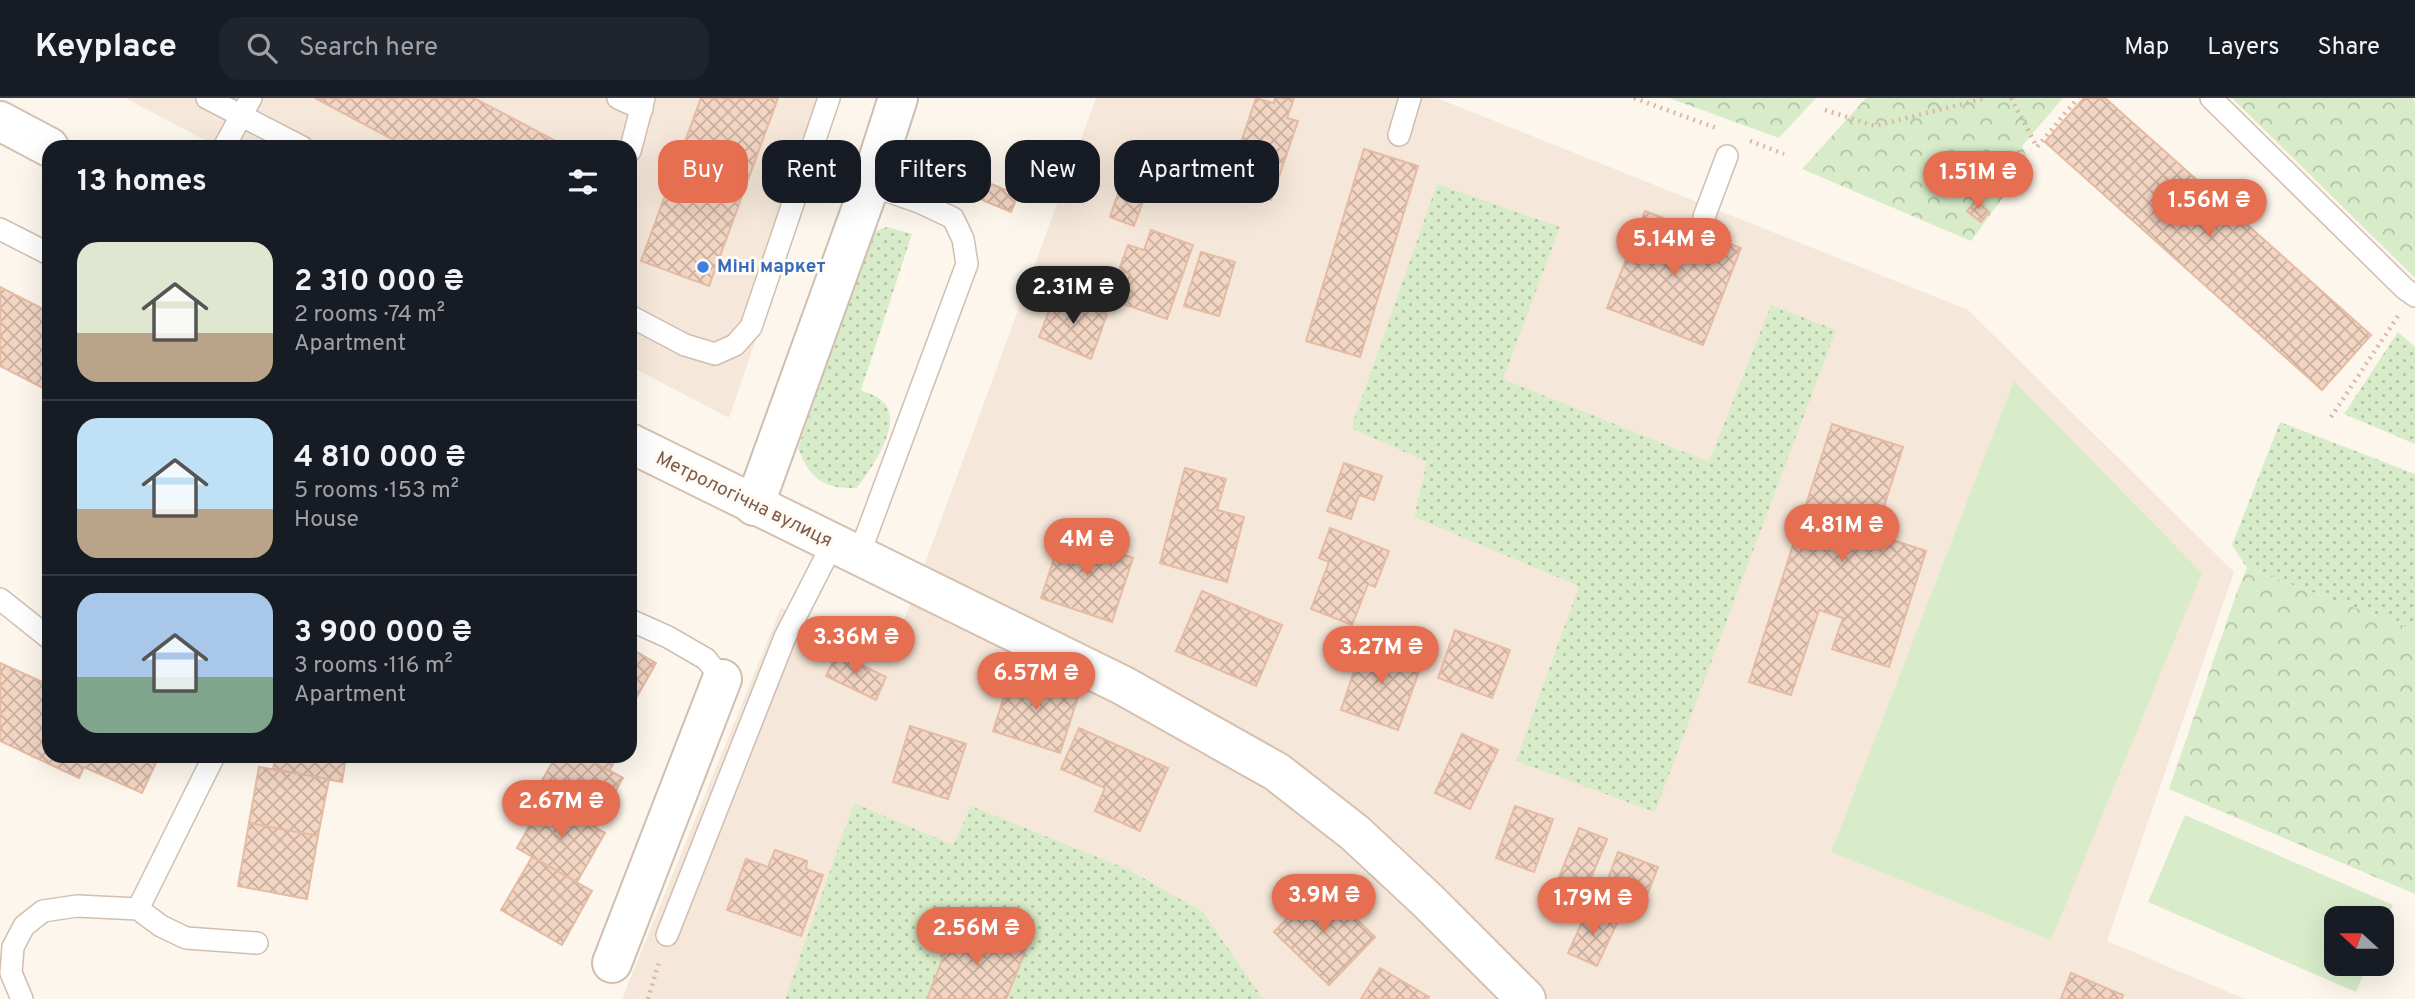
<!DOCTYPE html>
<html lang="en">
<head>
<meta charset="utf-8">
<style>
	:root { --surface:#171b24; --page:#20242c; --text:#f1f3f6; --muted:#9ea1a6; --line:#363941; --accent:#e76f51 }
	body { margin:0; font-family:Overpass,sans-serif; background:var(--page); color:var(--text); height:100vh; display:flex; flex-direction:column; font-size:26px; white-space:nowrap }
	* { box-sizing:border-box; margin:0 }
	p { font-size:23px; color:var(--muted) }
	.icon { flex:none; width:38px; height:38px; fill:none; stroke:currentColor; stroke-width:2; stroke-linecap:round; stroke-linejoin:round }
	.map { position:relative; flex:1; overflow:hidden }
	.side { position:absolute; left:42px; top:42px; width:595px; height:623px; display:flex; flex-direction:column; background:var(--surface); border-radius:21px; box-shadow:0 7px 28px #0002 }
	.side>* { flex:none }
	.hud { position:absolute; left:658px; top:42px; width:665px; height:63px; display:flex; gap:14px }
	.needle { width:46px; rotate:291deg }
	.buttons { position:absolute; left:2324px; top:808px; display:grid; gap:14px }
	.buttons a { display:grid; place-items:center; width:70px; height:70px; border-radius:14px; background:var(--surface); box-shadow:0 7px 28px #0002; font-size:35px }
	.price { position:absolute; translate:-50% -60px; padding:0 16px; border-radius:24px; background:var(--accent); color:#fff; font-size:23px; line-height:46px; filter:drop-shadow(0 2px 4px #0008) }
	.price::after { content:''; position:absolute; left:50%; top:42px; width:21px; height:16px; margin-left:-10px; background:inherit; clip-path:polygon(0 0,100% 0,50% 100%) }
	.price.selected { background:#222; color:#fff }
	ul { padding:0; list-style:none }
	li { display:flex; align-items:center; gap:21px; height:175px; padding:0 35px }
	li+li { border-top:2px solid var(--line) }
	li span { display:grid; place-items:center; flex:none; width:196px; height:140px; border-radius:21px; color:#555 }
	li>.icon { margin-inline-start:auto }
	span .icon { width:84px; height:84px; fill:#fffc; stroke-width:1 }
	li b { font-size:30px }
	h2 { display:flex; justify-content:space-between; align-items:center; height:84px; padding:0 35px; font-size:30px }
	.tag { padding:0 24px; border-radius:21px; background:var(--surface); box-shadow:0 7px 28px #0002; font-size:24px; line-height:63px }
	.tag.selected { background:var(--accent); color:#fff }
	header { display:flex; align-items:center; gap:42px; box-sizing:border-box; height:98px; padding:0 35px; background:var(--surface); border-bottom:2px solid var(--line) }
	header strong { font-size:33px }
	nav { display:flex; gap:38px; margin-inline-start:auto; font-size:24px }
	.search { width:490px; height:63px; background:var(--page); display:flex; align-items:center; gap:18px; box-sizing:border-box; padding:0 24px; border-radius:21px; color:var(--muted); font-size:26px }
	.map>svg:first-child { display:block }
</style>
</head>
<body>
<header>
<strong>Keyplace</strong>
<div class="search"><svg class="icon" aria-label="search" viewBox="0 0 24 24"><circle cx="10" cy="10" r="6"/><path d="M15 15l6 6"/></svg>Search here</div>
<nav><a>Map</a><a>Layers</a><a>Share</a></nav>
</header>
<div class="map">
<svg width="2415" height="901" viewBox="0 0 2415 901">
	<defs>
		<pattern id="grass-dots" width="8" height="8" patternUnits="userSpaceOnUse" patternTransform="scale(1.75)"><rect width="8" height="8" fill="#d8ecc9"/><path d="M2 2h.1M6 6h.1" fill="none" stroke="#b4c2a5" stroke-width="1.8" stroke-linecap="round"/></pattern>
		<pattern id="forest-crowns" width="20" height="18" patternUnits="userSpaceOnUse" patternTransform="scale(1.75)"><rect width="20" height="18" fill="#d8ecc9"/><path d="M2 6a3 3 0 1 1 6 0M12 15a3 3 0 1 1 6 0" fill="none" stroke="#b4c2a5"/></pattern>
		<pattern id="building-cross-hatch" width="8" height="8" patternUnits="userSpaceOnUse" patternTransform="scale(1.75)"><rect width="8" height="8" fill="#f3d5c3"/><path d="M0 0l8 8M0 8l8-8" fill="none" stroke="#cab0a1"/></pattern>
	</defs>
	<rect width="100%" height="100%" fill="#fdf6ec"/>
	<g fill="#f5e8da">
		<path d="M125,0H838L729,320L630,268V49H218Z"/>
		<path d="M1096,0H1437L1968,212L2234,474L2107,843L2245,901H622L781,510L889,555L906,517Z"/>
	</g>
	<g fill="url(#grass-dots)">
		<path d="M1437,86L1560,129L1503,281L1709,364L1771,207L1836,232L1655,714L1516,663L1579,488L1414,419L1427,364L1351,330Z"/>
		<path d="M887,129L912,136L861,292C867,295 876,297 881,302C907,322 870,372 857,390C823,391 810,381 798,350L872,134Z"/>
		<path d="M2398,234L2415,249V346L2344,316Z"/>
		<path d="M2280,324L2415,376V532L2247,470L2232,447Z"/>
		<path d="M854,705L953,747L971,708L1127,771L1203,814L1263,901H785Z"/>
	</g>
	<g fill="url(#forest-crowns)">
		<path d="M1669,0H1816L1779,40Z"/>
		<path d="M1866,0H2063L2022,48L2029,64L1971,143L1802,71Z"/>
		<path d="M2232,0H2413L2415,5V180Z"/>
		<path d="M2247,470L2415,532V796L2169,691L2237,494Z"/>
	</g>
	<g fill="#d8ecc9">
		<path d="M2014,283L2202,475L2051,842L1831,754Z"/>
		<path d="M2185,717L2393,807L2382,833V821H2336V866H2368L2356,894L2148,804Z"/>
	</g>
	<g fill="url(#building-cross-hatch)" stroke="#e6bba3" stroke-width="2">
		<path d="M315,0H474L567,49H407Z"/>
		<path d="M701,0H778L709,188L641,163Z"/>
		<path d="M1256,0L1274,5L1275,0H1294L1287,20L1298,23L1271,102L1227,86Z"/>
		<path d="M2084,0H2105L2371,237L2322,292L2045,44Z"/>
		<path d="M1364,51L1418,68L1360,259L1306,243Z"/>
		<path d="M972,78L1018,97L1011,114L965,95Z"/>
		<path d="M1124,78L1149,87L1134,128L1110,119Z"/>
		<path d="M1976,103L1989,114L1981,124L1967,113Z"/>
		<path d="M1645,113L1741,150L1703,247L1607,210Z"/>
		<path d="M1151,132L1193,147L1167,221L1120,205L1130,176L1119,172L1128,147L1144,152Z"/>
		<path d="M1201,154L1235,164L1219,218L1184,208Z"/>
		<path d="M0,189L49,214V293L0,268Z"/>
		<path d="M1056,195L1107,216L1091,261L1039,239Z"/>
		<path d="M1832,326L1903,349L1875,436L1926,453L1889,569L1832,551L1843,520L1819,512L1791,597L1749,584Z"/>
		<path d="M1344,365L1382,378L1374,402L1359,397L1351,421L1327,413Z"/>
		<path d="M1185,370L1226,381L1217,412L1244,419L1227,484L1160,465Z"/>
		<path d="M1330,430L1389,453L1375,489L1368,486L1352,527L1311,511L1329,464L1319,460Z"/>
		<path d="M1062,436L1133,460L1112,524L1041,500Z"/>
		<path d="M1202,493L1282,527L1256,588L1176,553Z"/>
		<path d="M1455,532L1510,552L1492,600L1438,580Z"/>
		<path d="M1364,544L1422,565L1398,632L1341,612Z"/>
		<path d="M630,550L656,565L630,611Z"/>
		<path d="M837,555L886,579L876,602L826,578Z"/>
		<path d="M0,565L49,587V658H159L142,695L84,669L79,680L0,643Z"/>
		<path d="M1012,574L1079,596L1060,655L993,633Z"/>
		<path d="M910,628L966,646L948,701L893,684Z"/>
		<path d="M1079,630L1168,670L1140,733L1095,713L1105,690L1061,671Z"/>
		<path d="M1462,636L1498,652L1470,711L1435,695Z"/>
		<path d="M276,658H346L342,684L273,671Z"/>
		<path d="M556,658H583L623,680L595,730L535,695Z"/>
		<path d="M583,658H618L609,673Z"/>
		<path d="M259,669L329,681L318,738L249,725Z"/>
		<path d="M544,701L605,735L577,784L517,750Z"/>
		<path d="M1515,708L1553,721L1534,774L1496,760Z"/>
		<path d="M249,725L318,738L307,801L238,788Z"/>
		<path d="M1579,730L1607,741L1587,790L1559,779Z"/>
		<path d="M775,752L807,763L806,771L823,777L801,838L727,812L746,761L768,769Z"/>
		<path d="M1618,754L1658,769L1640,815L1601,800Z"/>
		<path d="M532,759L592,793L562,847L501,812Z"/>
		<path d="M1320,786L1375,839L1329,887L1274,834Z"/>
		<path d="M1589,809L1618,823L1597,868L1568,855Z"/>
		<path d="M957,824L1026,851L1006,901H927Z"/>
		<path d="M1380,870L1429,899L1427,901H1361Z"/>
		<path d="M2071,875L2123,897L2122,901H2061Z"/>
	</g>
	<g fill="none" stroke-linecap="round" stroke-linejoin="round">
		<g stroke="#d1beb0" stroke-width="24">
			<g id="lane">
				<path d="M207,0L302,49"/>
				<path d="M618,0L642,11"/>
				<path d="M2211,0L2405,191L2415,198"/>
				<path d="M1399,37L1410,0"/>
				<path d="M224,49L251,0"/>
				<path d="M630,53L644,0"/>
				<path d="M1704,119L1727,58"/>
				<path d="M0,131L49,156"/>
				<path d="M630,218L685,247L715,256L735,247L751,229L829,0"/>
				<path d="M859,457L967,166L963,141L953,120L919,104L870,87"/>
				<path d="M0,501L49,540"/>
				<path d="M630,522L668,539L706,561L722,581"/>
				<path d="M138,811L214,658"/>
				<path d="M667,837L785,539L833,445"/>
				<path d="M22,901L11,875L13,849L24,828L43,813L77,808L138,811L161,828L186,840L257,845"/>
			</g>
		</g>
		<g stroke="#d1beb0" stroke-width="42">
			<g id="street">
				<path d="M754,408L870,87L898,0"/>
				<path d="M612,865L722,581"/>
			</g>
		</g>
		<g stroke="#d6c0b0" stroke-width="42">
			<g id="secondary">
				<path d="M0,23L49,49"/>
				<path d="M630,345L1124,588L1277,674L1355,735L1428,803L1526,901"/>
			</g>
		</g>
		<g stroke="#d9b8a5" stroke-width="4.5" stroke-dasharray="2 5" stroke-linecap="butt">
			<path d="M1634,0L1719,31"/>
			<path d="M2011,0L2037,49L2078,0"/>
			<path d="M1825,12L1875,28L1986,0"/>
			<path d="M1750,43L1784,56"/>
			<path d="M2331,319L2398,218"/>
			<path d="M648,901L660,861"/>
		</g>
		<use href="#lane" stroke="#fff" stroke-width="21"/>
		<use href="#street" stroke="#fff" stroke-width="38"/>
		<use href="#secondary" stroke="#fff" stroke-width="38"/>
	</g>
	<circle fill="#3f7fe0" stroke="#fffaf3" stroke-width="2.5" cx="703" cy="169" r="7"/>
	<g text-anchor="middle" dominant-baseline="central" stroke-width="6" stroke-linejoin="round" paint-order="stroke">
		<g font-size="19" font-weight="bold" fill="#366cbe" stroke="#fffaf3" text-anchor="start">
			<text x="717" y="169">Міні маркет</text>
		</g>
		<g font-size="19" fill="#7a5c4d" stroke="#fffaf3">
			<text transform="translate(744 402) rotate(26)">Метрологічна вулиця</text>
		</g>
	</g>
</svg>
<div class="buttons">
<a><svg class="needle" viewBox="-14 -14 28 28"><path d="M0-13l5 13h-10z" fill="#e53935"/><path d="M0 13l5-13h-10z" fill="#9ea1a6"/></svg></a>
</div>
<b class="price" style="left:1978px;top:113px">1.51M ₴</b>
<b class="price" style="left:2209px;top:141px">1.56M ₴</b>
<b class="price" style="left:1674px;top:180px">5.14M ₴</b>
<b class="price selected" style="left:1073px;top:228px">2.31M ₴</b>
<b class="price" style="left:1842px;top:466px">4.81M ₴</b>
<b class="price" style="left:1087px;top:480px">4M ₴</b>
<b class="price" style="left:856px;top:578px">3.36M ₴</b>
<b class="price" style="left:1381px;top:588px">3.27M ₴</b>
<b class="price" style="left:1036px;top:614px">6.57M ₴</b>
<b class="price" style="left:561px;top:742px">2.67M ₴</b>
<b class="price" style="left:1324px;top:836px">3.9M ₴</b>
<b class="price" style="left:1593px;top:839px">1.79M ₴</b>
<b class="price" style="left:976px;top:869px">2.56M ₴</b>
<div class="hud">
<a class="tag selected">Buy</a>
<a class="tag">Rent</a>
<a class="tag">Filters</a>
<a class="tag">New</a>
<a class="tag">Apartment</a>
</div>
<section class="side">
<h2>13 homes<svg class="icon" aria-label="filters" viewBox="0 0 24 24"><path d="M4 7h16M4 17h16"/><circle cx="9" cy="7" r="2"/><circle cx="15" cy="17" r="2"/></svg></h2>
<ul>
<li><span style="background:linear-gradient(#dfe7d0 65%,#b9a48a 0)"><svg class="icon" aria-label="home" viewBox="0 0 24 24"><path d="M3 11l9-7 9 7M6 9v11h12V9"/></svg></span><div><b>2 310 000 ₴</b><p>2 rooms · 74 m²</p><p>Apartment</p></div></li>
<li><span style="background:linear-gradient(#bfe0f5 65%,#b9a48a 0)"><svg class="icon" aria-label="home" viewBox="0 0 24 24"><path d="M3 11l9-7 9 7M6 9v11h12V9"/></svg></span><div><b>4 810 000 ₴</b><p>5 rooms · 153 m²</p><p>House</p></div></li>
<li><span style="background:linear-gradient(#a9c7e8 60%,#7fa58c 0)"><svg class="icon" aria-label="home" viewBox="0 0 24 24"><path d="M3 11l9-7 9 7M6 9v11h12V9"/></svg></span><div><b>3 900 000 ₴</b><p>3 rooms · 116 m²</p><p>Apartment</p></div></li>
</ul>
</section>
</div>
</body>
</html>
